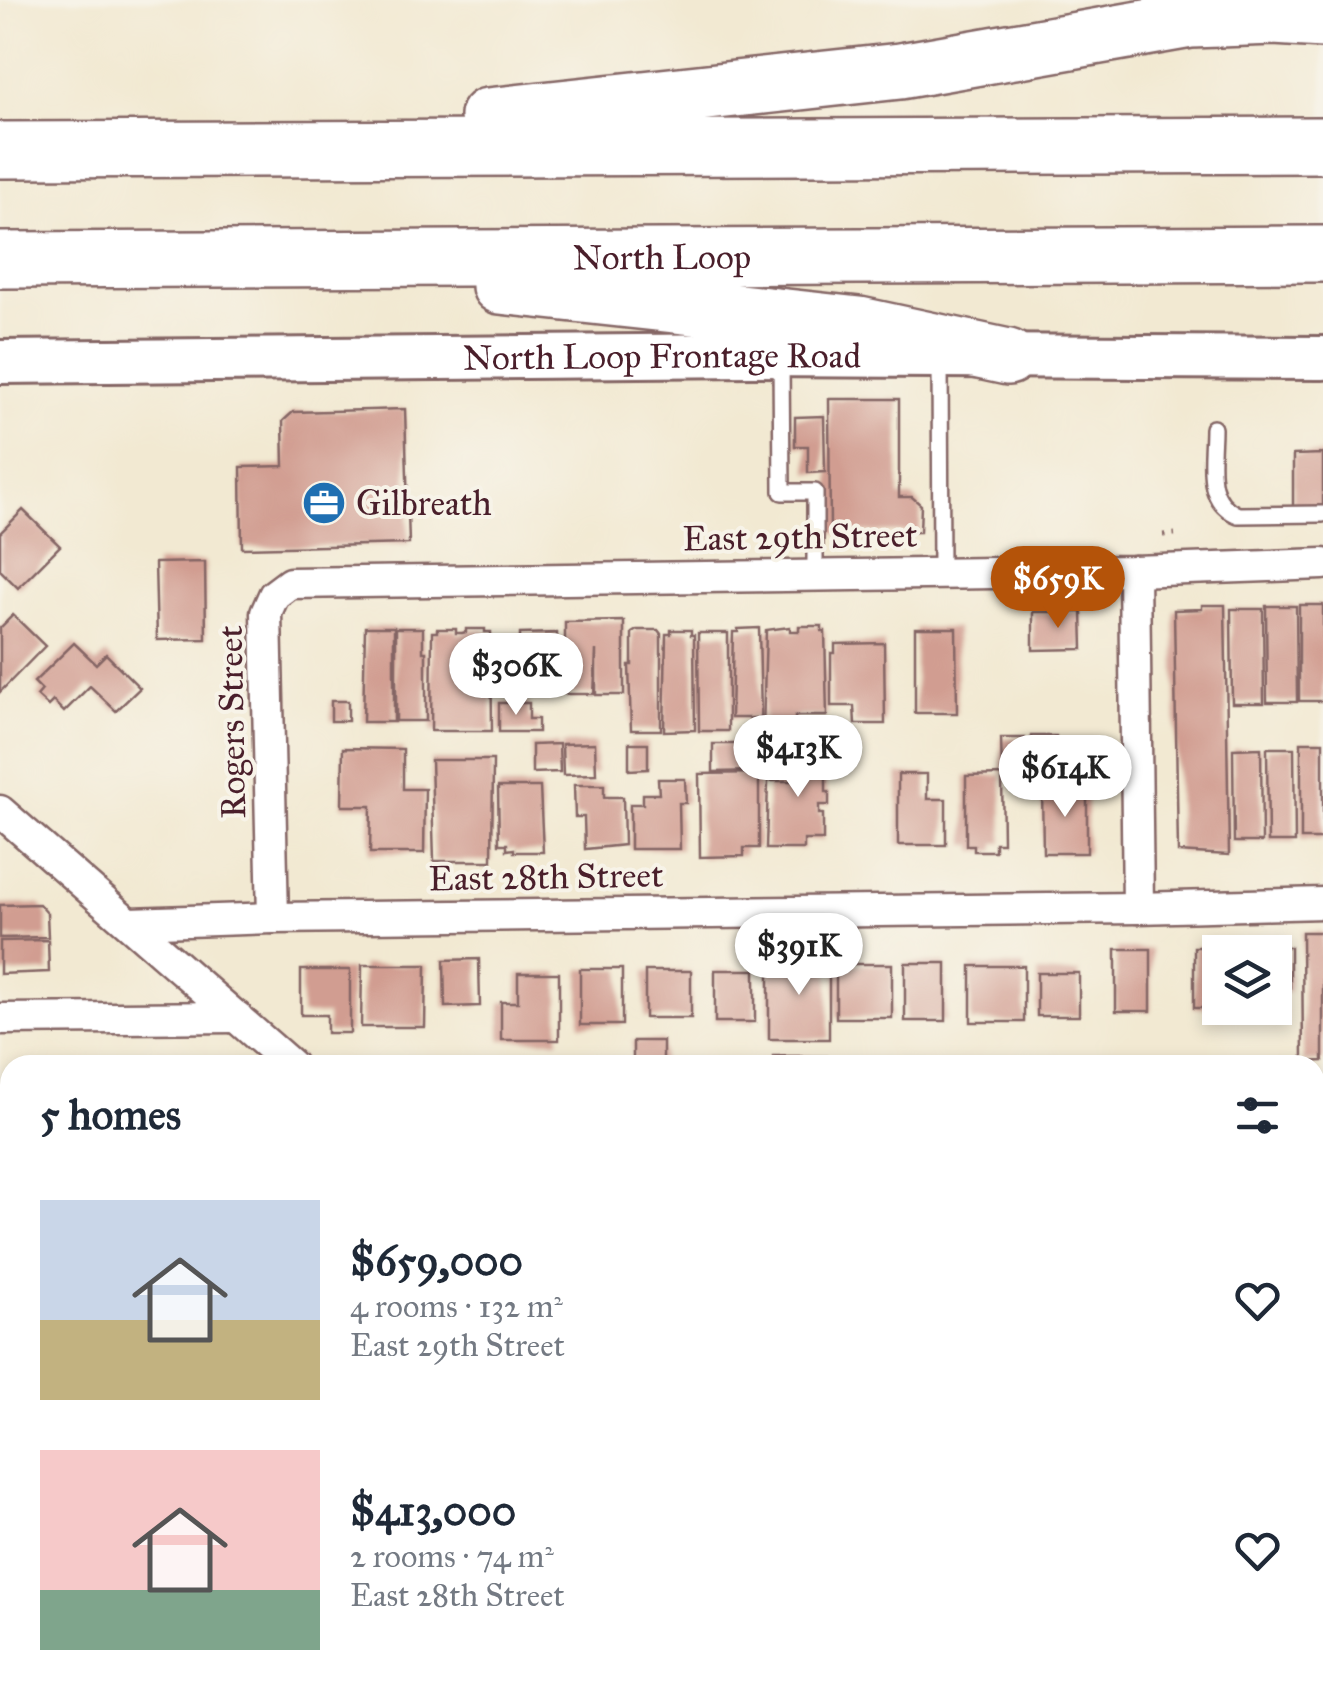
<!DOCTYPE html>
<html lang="en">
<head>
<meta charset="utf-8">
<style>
	:root { --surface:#fff; --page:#f6f6f7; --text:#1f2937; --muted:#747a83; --accent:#b45309 }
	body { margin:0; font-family:"IM FELL Great Primer",serif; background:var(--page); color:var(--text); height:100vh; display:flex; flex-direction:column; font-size:38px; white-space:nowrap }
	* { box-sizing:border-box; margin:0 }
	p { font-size:32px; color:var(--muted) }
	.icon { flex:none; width:55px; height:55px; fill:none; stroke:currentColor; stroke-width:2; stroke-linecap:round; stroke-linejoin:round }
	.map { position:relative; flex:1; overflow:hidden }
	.drawer { position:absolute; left:0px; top:1055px; width:1325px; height:640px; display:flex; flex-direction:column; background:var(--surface); border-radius:30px 30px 0 0; box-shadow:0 5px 15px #0003 }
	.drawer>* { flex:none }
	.fabs { position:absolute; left:1202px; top:935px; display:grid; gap:20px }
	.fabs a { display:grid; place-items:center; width:90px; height:90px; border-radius:0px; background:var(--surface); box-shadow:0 5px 15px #0003; font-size:50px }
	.price { position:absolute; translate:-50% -85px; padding:0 22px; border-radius:35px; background:#fff; color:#222; font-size:32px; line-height:65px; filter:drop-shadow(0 2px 5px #0008) }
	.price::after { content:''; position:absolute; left:50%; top:60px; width:30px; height:22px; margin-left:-15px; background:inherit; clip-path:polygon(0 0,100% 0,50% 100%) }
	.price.selected { background:var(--accent); color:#fff }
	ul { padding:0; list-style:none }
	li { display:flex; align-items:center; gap:30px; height:250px; padding:0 40px }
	li span { display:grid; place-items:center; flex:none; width:280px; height:200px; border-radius:0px; color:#555 }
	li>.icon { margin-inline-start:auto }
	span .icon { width:120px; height:120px; fill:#fffc; stroke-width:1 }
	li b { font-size:42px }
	h2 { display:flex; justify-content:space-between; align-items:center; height:120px; padding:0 40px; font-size:42px }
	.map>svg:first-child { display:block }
</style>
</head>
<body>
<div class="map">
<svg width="1323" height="1695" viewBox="0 0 1323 1695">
	<rect width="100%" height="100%" fill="#f7f3e8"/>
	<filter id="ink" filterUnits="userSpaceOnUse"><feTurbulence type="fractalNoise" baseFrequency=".01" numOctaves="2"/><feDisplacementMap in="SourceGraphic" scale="20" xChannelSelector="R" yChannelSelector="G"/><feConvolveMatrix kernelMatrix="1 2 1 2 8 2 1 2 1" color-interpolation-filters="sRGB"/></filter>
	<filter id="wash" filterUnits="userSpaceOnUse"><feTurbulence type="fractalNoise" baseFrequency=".0048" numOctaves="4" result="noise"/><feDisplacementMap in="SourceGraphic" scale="40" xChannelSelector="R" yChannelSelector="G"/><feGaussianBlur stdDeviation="2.25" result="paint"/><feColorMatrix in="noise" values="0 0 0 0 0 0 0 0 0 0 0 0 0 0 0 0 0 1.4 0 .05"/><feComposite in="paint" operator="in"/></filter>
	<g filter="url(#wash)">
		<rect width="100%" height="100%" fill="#f2e9d2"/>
		<g id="blocks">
			<g fill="#d19d91">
				<path d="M829,399H899V497H912L921,505L920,532L830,533Z"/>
				<path d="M405,409L409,544L242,548L241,467L284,466L283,421L293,412Z"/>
				<path d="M824,416L825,472L808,473V446H795V417Z"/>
				<path d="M1323,454V507H1293V455Z"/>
				<path d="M23,510L60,546L18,588L0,570V533Z"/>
				<path d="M205,562L206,639L157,640L155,563Z"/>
				<path d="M1202,605H1225L1229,855L1178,852L1174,610L1202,609Z"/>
				<rect x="1299" y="605" width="24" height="96"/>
				<path d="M1266,606H1296L1297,702H1267Z"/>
				<path d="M1231,609H1263L1264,703H1232Z"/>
				<path d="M1033,612H1082L1083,649L1033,650Z"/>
				<path d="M13,615L45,646L0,692V628Z"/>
				<path d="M624,621V695H596V650L594,694H565V622Z"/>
				<path d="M799,626H822V631H825L827,716H795V730H763L766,630L790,627V631H799Z"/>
				<path d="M365,627H394V722H363Z"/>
				<path d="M396,628H423V652H426V721H396Z"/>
				<path d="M759,628L761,718H731L733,632H738V629Z"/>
				<path d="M915,628H956L957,713H915Z"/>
				<path d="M437,629H456V633H462L466,632V629H485V632H491L492,731H431L432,632H437Z"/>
				<path d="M637,630H658L661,634V730H631L629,665H632V633Z"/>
				<path d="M671,630H691V635H694L695,730L664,731L666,634H671Z"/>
				<path d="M557,633V688H520V634Z"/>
				<path d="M698,633H728V731H699Z"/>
				<path d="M74,643L96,664L106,654L140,688L116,711L90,686L64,712L53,701L48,706L37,696L42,690L34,682Z"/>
				<path d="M884,643L885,724H855L854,706H831V653H835V644Z"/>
				<rect x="331" y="701" width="17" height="20"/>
				<path d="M499,703H529V719H538V732H499Z"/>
				<rect x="1031" y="736" width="25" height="24"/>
				<path d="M1001,738H1025V773H1002Z"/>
				<path d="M786,742H826V792H829V805H819V814H823V840H804V849H766L768,781H798L797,757H786Z"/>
				<rect x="1301" y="742" width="22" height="97"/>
				<path d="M595,743L596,774L563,775L562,744Z"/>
				<path d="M629,743H648V769L629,770Z"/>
				<path d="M559,744L560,772L532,773V745Z"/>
				<path d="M713,744H756V771L713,772Z"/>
				<path d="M343,748L403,749V789H425L424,853H370L371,806H342Z"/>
				<path d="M1261,748L1262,842H1234L1233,749Z"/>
				<path d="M1267,748H1294L1295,842H1268Z"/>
				<path d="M431,760H493L492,861H434Z"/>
				<path d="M759,773V848H744V856L700,857L699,774Z"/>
				<path d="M898,774H927V799H946V845H898Z"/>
				<path d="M1002,775L1003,843H995V851H974V845H966V776Z"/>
				<path d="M658,779H685L686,803H679L680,849H630V804H643V794H659Z"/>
				<path d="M574,785H604V797H623L624,845L585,849L584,817H575Z"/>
				<path d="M1087,786V853H1043L1042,787Z"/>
				<path d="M498,787H540L543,852H514V849L507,850V844H499Z"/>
				<path d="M39,904L47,913L48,937L0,938V905Z"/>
				<path d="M1302,932H1323V1061L1303,1062Z"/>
				<path d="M48,940L49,972L0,974V941Z"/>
				<path d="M1194,947H1233V952H1220V1008H1194Z"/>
				<path d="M1239,947H1290V992H1275V952H1239Z"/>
				<rect x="1116" y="949" width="35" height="62"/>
				<rect x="769" y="956" width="60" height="83"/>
				<path d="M479,959L480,1006L445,1007L444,960Z"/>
				<rect x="905" y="963" width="41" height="58"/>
				<rect x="836" y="964" width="56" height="54"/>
				<path d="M362,965H426L425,1027H361Z"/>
				<rect x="971" y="966" width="53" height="56"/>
				<rect x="580" y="969" width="42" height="56"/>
				<path d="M301,970H350V1033H327V1015H301Z"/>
				<rect x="715" y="970" width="40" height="52"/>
				<rect x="645" y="971" width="46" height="47"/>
				<path d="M518,973H559V1040H501V1002H518Z"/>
				<rect x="1037" y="973" width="42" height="43"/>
				<rect x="633" y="1041" width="30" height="24"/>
				<rect x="773" y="1056" width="54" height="9"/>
				<rect x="0" y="1088" width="10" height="55"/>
				<rect x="1315" y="1125" width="8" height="57"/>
				<rect x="0" y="1229" width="8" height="53"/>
				<rect x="1317" y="1284" width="6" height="79"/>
				<rect x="0" y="1299" width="10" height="61"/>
				<rect x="1315" y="1423" width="8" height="82"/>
				<rect x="0" y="1477" width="5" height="53"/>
				<path d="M1315,1619H1323V1695H1301V1685H1315Z"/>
				<path d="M276,1685H310L309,1695H276Z"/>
				<rect x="384" y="1685" width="29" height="10"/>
				<rect x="417" y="1685" width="29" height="10"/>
				<rect x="451" y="1685" width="29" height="10"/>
				<rect x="485" y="1685" width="28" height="10"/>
				<rect x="801" y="1685" width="30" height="10"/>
				<rect x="872" y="1685" width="20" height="10"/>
				<rect x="1183" y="1685" width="41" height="10"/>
				<path d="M1238,1685H1280V1688H1293V1695H1238Z"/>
			</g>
		</g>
	</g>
	<g filter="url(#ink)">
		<use href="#blocks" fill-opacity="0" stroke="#856665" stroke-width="2.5"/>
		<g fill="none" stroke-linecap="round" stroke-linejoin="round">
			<g stroke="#856665" stroke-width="20">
				<g id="service">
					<path d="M781,359L782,492H815V575"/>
					<path d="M940,360L941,573"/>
					<path d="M1213,428C1213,460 1203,501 1238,515L1323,514"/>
				</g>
			</g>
			<g stroke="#856665" stroke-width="35">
				<g id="minor">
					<path d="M1134,571L1138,908"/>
					<path d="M0,811L291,1065"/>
					<path d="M273,918L266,613L274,595L290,583L1134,571L1323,564"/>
					<path d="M130,923L273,918L1138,908L1323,903"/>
					<path d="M0,1019L237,1017"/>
					<path d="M1315,1231H1323"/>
					<path d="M0,1422H10"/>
					<path d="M1315,1566H1323"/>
					<path d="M613,1685V1695"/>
					<path d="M995,1685L1006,1695"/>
					<path d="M1134,1685V1695"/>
				</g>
			</g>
			<g stroke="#856665" stroke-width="48">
				<g id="secondary">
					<path id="s1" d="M0,362L752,355L1323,358"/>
				</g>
			</g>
			<g stroke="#856665" stroke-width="60">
				<g id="motorway">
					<path d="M488,116L900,71L1191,20L1274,17L1323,20"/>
					<path d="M0,150L1323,145"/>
					<path id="s2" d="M0,260L1323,254"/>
					<path d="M500,286L859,325L1008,357"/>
				</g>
			</g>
			<path stroke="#856665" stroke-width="5" stroke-dasharray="2.5 8" stroke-linecap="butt" d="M1163,535L1175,534"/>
			<use href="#service" stroke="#fff" stroke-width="15"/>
			<use href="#minor" stroke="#fff" stroke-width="30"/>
			<use href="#secondary" stroke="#fff" stroke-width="42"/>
			<use href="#motorway" stroke="#fff" stroke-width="55"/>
		</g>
	</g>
	<defs>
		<g id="office-disc" transform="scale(2.25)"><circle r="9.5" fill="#1f6fb2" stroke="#f7f3e8"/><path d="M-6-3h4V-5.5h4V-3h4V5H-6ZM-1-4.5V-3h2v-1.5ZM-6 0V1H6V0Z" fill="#fff"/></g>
	</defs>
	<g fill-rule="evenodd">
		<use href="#office-disc" x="324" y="503"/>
	</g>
	<g text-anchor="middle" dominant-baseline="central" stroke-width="8" stroke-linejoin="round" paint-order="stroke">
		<g font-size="35" fill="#4a1f2b" stroke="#f7f3e8">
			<text stroke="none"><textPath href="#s2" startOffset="662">North Loop</textPath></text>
			<text stroke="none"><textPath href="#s1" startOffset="662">North Loop Frontage Road</textPath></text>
			<text transform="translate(800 537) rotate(-1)">East 29th Street</text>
			<text transform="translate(232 722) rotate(-91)">Rogers Street</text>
			<text transform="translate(546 877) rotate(-1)">East 28th Street</text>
		</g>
		<g font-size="35" fill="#4a1f2b" stroke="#f7f3e8" text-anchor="start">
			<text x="356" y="503">Gilbreath</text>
		</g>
	</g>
</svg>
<div class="fabs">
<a><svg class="icon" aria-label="layers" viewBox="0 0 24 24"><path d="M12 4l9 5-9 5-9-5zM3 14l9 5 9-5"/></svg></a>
</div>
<b class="price selected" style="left:1058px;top:631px">$659K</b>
<b class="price" style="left:516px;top:718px">$306K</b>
<b class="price" style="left:798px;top:800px">$413K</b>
<b class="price" style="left:1065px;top:820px">$614K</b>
<b class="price" style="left:799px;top:998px">$391K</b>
<section class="drawer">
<h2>5 homes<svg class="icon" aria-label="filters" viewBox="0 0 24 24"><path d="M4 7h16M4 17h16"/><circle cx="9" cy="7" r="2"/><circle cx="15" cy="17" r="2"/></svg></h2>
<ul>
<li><span style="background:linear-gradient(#c9d6e8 60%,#c2b280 0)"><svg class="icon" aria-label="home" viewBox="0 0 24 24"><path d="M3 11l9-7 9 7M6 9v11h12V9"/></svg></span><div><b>$659,000</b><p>4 rooms · 132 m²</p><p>East 29th Street</p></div><svg class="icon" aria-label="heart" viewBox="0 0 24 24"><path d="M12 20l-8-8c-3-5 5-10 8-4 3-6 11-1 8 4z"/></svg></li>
<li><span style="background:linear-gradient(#f6c9c9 70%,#7fa58c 0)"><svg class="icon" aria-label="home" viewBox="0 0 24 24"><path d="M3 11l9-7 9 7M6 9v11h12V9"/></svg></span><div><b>$413,000</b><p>2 rooms · 74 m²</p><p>East 28th Street</p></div><svg class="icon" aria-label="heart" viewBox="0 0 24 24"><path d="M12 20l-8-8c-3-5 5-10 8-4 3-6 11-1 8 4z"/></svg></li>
</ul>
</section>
</div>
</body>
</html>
